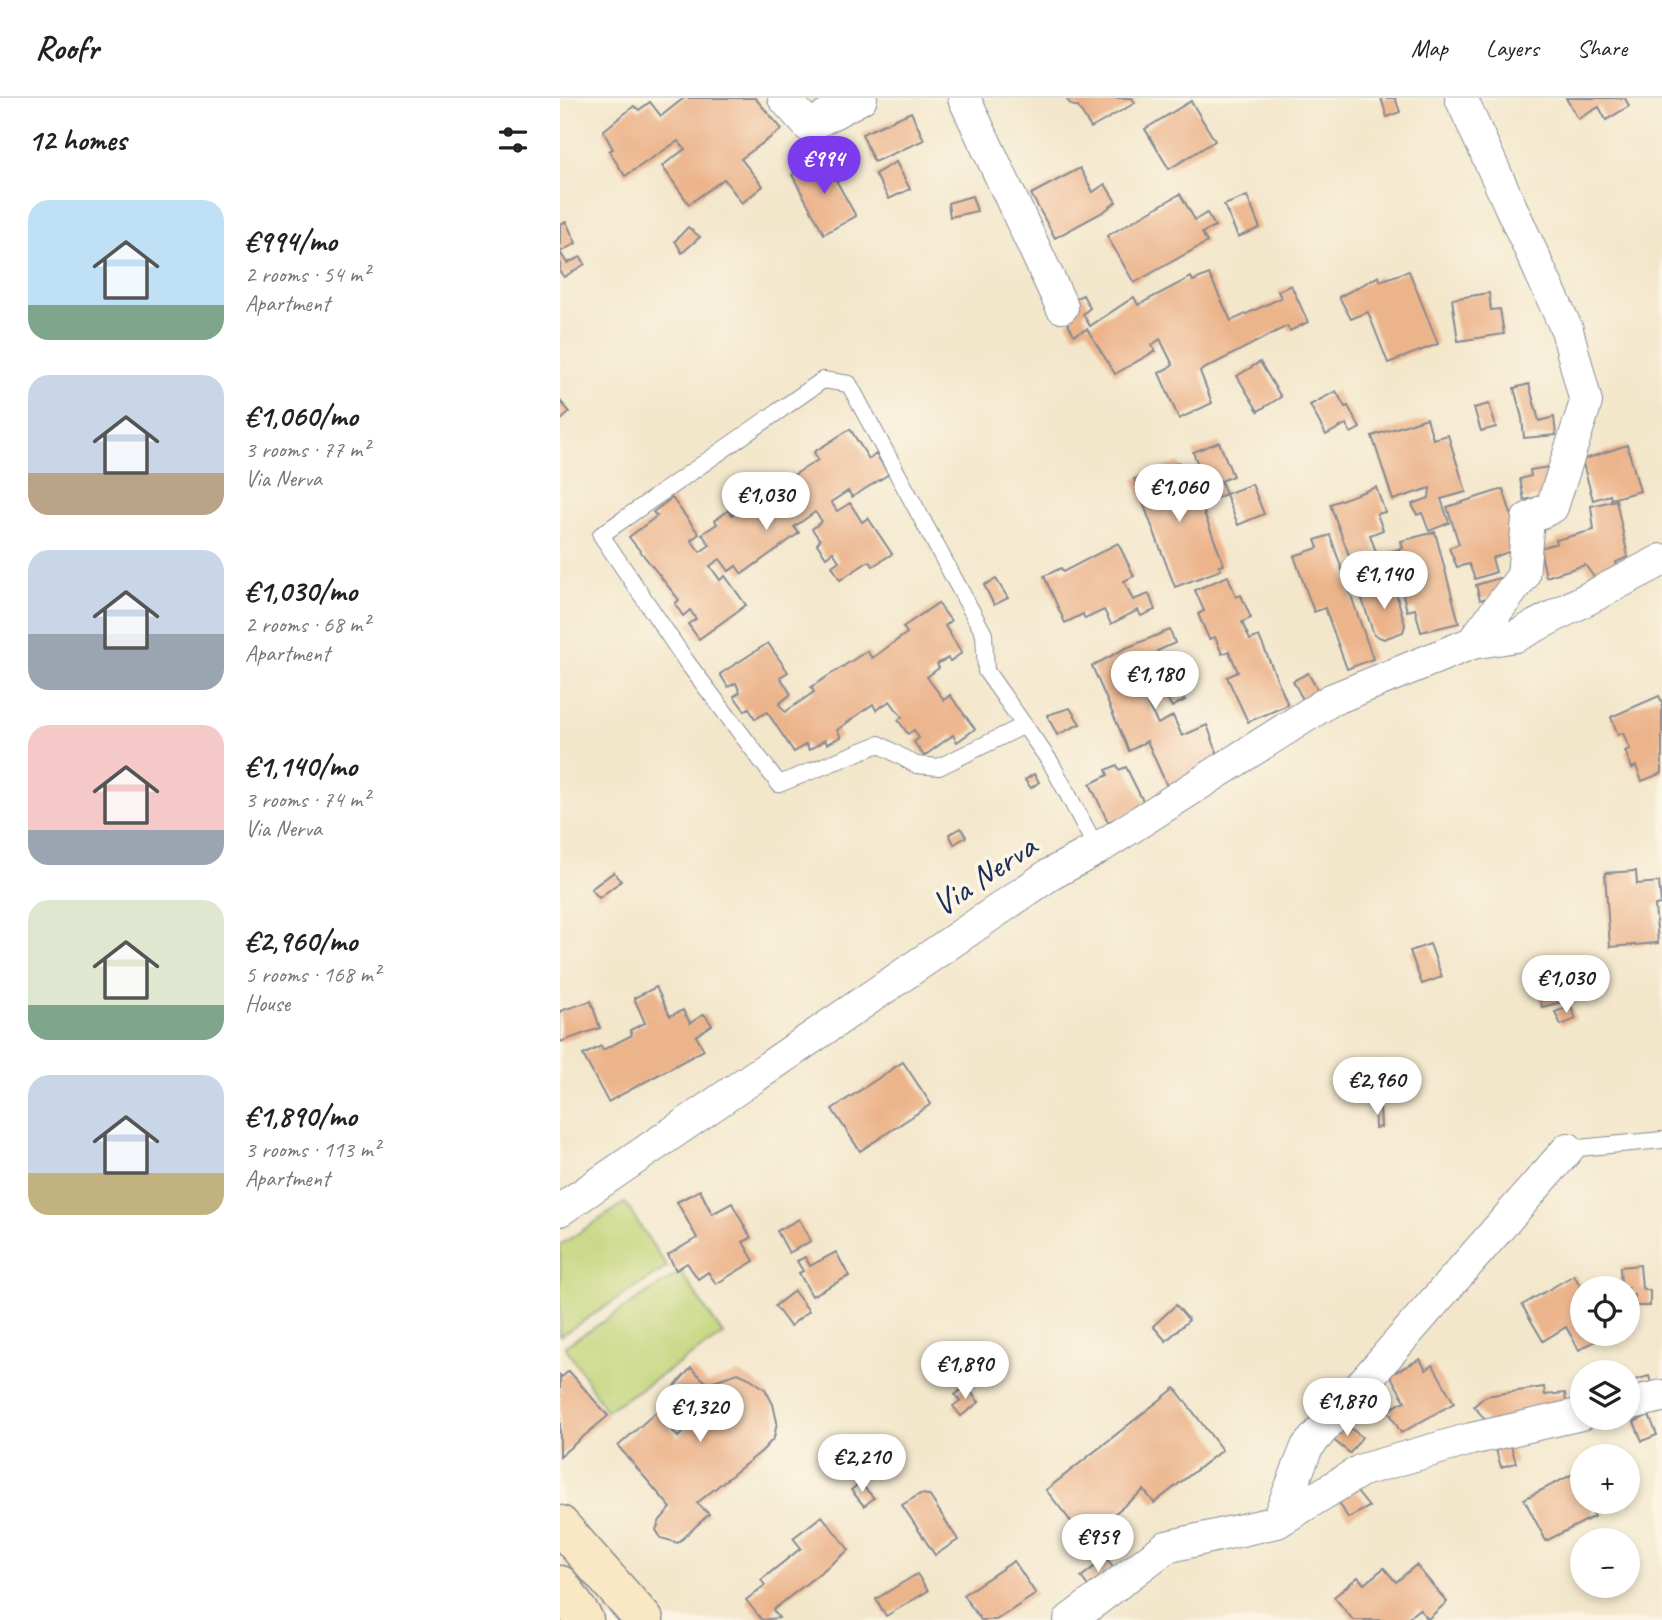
<!DOCTYPE html>
<html lang="en">
<head>
<meta charset="utf-8">
<style>
	:root { --surface:#fff; --page:#f6f6f6; --text:#222; --muted:#767676; --line:#e0e0e0; --accent:#7c3aed }
	body { margin:0; font-family:Caveat,sans-serif; background:var(--page); color:var(--text); height:100vh; display:flex; flex-direction:column; font-size:26px; white-space:nowrap }
	* { box-sizing:border-box; margin:0 }
	p { font-size:23px; color:var(--muted) }
	.icon { flex:none; width:38px; height:38px; fill:none; stroke:currentColor; stroke-width:2; stroke-linecap:round; stroke-linejoin:round }
	.map { position:relative; flex:1; overflow:hidden }
	.sheet { display:flex; flex-direction:column; background:var(--surface); width:560px }
	.sheet>* { flex:none }
	.controls { position:absolute; left:1010px; top:1178px; display:grid; gap:14px }
	.controls a { display:grid; place-items:center; width:70px; height:70px; border-radius:50%; background:var(--surface); box-shadow:0 4px 10px #0003; font-size:35px }
	.price { position:absolute; translate:-50% -60px; padding:0 16px; border-radius:24px; background:#fff; color:#222; font-size:23px; line-height:46px; filter:drop-shadow(0 2px 4px #0008) }
	.price::after { content:''; position:absolute; left:50%; top:42px; width:21px; height:16px; margin-left:-10px; background:inherit; clip-path:polygon(0 0,100% 0,50% 100%) }
	.price.active { background:var(--accent); color:#fff }
	ul { padding:0; list-style:none }
	li { display:flex; align-items:center; gap:21px; height:175px; padding:0 28px }
	li span { display:grid; place-items:center; flex:none; width:196px; height:140px; border-radius:21px; color:#555 }
	li>.icon { margin-inline-start:auto }
	span .icon { width:84px; height:84px; fill:#fffc; stroke-width:1 }
	li b { font-size:30px }
	h2 { display:flex; justify-content:space-between; align-items:center; height:84px; padding:0 28px; font-size:30px }
	header { display:flex; align-items:center; gap:42px; box-sizing:border-box; height:98px; padding:0 35px; background:var(--surface); border-bottom:2px solid var(--line) }
	header strong { font-size:33px }
	nav { display:flex; gap:38px; margin-inline-start:auto; font-size:24px }
	main { display:flex; flex:1; min-height:0 }
	.map>svg:first-child { display:block }
</style>
</head>
<body>
<header>
<strong>Roofr</strong>
<nav><a>Map</a><a>Layers</a><a>Share</a></nav>
</header>
<main>
<section class="sheet">
<h2>12 homes<svg class="icon" aria-label="filters" viewBox="0 0 24 24"><path d="M4 7h16M4 17h16"/><circle cx="9" cy="7" r="2"/><circle cx="15" cy="17" r="2"/></svg></h2>
<ul>
<li><span style="background:linear-gradient(#bfe0f5 75%,#7fa58c 0)"><svg class="icon" aria-label="home" viewBox="0 0 24 24"><path d="M3 11l9-7 9 7M6 9v11h12V9"/></svg></span><div><b>€994/mo</b><p>2 rooms · 54 m²</p><p>Apartment</p></div></li>
<li><span style="background:linear-gradient(#c9d6e8 70%,#b9a48a 0)"><svg class="icon" aria-label="home" viewBox="0 0 24 24"><path d="M3 11l9-7 9 7M6 9v11h12V9"/></svg></span><div><b>€1,060/mo</b><p>3 rooms · 77 m²</p><p>Via Nerva</p></div></li>
<li><span style="background:linear-gradient(#c9d6e8 60%,#9aa5b1 0)"><svg class="icon" aria-label="home" viewBox="0 0 24 24"><path d="M3 11l9-7 9 7M6 9v11h12V9"/></svg></span><div><b>€1,030/mo</b><p>2 rooms · 68 m²</p><p>Apartment</p></div></li>
<li><span style="background:linear-gradient(#f6c9c9 75%,#9aa5b1 0)"><svg class="icon" aria-label="home" viewBox="0 0 24 24"><path d="M3 11l9-7 9 7M6 9v11h12V9"/></svg></span><div><b>€1,140/mo</b><p>3 rooms · 74 m²</p><p>Via Nerva</p></div></li>
<li><span style="background:linear-gradient(#dfe7d0 75%,#7fa58c 0)"><svg class="icon" aria-label="home" viewBox="0 0 24 24"><path d="M3 11l9-7 9 7M6 9v11h12V9"/></svg></span><div><b>€2,960/mo</b><p>5 rooms · 168 m²</p><p>House</p></div></li>
<li><span style="background:linear-gradient(#c9d6e8 70%,#c2b280 0)"><svg class="icon" aria-label="home" viewBox="0 0 24 24"><path d="M3 11l9-7 9 7M6 9v11h12V9"/></svg></span><div><b>€1,890/mo</b><p>3 rooms · 113 m²</p><p>Apartment</p></div></li>
</ul>
</section>
<div class="map">
<svg width="1102" height="1522" viewBox="0 0 1102 1522">
	<rect width="100%" height="100%" fill="#fcf5e5"/>
	<filter id="ink" filterUnits="userSpaceOnUse"><feTurbulence type="fractalNoise" baseFrequency=".0143" numOctaves="2"/><feDisplacementMap in="SourceGraphic" scale="14" xChannelSelector="R" yChannelSelector="G"/><feConvolveMatrix kernelMatrix="1 2 1 2 8 2 1 2 1" color-interpolation-filters="sRGB"/></filter>
	<filter id="wash" filterUnits="userSpaceOnUse"><feTurbulence type="fractalNoise" baseFrequency=".00686" numOctaves="4" result="noise"/><feDisplacementMap in="SourceGraphic" scale="28" xChannelSelector="R" yChannelSelector="G"/><feGaussianBlur stdDeviation="1.57" result="paint"/><feColorMatrix in="noise" values="0 0 0 0 0 0 0 0 0 0 0 0 0 0 0 0 0 1.4 0 .05"/><feComposite in="paint" operator="in"/></filter>
	<g filter="url(#wash)">
		<rect width="100%" height="100%" fill="#f3e7cb"/>
		<g fill="#c0d376" stroke="#6e816a" stroke-width="2">
			<path d="M65,1105L107,1169L0,1238V1147Z"/>
			<path d="M121,1174L163,1237L46,1313L5,1248Z"/>
		</g>
		<g id="blocks">
			<g fill="#ecb48b" fill-rule="evenodd">
				<path d="M124,0H195L222,31L181,61L203,88L182,105L164,81L129,106L102,68L125,51L118,43L65,78L49,53L53,51L43,33L74,8L79,12L90,4L101,18Z"/>
				<path d="M506,0H572L575,5L531,30L518,9L511,7Z"/>
				<path d="M821,0H835L840,14L827,19Z"/>
				<path d="M1006,0H1065L1069,8L1046,22L1039,9L1018,21Z"/>
				<path d="M631,3L655,43L609,71L585,31Z"/>
				<path d="M351,14L364,42L314,64L302,36Z"/>
				<path d="M263,59L296,118L264,136L232,77Z"/>
				<path d="M336,64L350,91L329,101L315,76Z"/>
				<path d="M520,70L533,94L545,86L556,104L543,114L495,140L471,96Z"/>
				<path d="M620,96L635,122L647,115L655,128L642,135L647,144L574,185L547,138Z"/>
				<path d="M412,98L417,113L390,119L388,105Z"/>
				<path d="M687,98L700,130L678,139L664,107Z"/>
				<path d="M6,124L16,145L0,154L7,165L21,159L25,166L4,179L0,174V126Z"/>
				<path d="M128,129L140,139L122,155L115,143Z"/>
				<path d="M849,173L878,246L828,265L808,214L791,221L779,199L819,178L820,183Z"/>
				<path d="M649,176L671,223L721,200L718,193L731,187L748,224L730,233L727,228L640,273L652,305L619,321L599,275L613,267L600,241L592,247L595,253L555,276L527,231L514,237L507,224L513,220L506,204L523,197L530,210L523,216L530,228L574,199L578,207L631,179L633,183Z"/>
				<path d="M929,195L931,212L940,211L944,236L898,243L892,201Z"/>
				<path d="M700,264L721,299L698,313L677,278Z"/>
				<path d="M969,286L979,323L994,319L996,337L964,340L962,320L954,290Z"/>
				<path d="M776,293L785,309L788,308L800,330L791,335L786,326L766,337L750,307Z"/>
				<path d="M0,303L10,314L0,323Z"/>
				<path d="M929,306L936,329L921,333L914,310Z"/>
				<path d="M867,320L873,341L888,337L906,394L881,401L889,425L869,433L862,415L857,417L852,406L869,400L870,390L833,402L812,338Z"/>
				<path d="M290,331L309,361L316,356L329,376L292,399L288,393L271,404L277,413L290,405L302,424L308,420L332,456L313,468L309,463L280,482L272,468L279,463L273,454L266,459L257,446L260,442L252,431L262,423L255,414L234,429L239,435L182,476L176,468L169,473L160,461L150,468L160,482L165,478L186,507L139,541L128,526L136,521L130,512L123,518L115,506L119,502L69,439L97,418L93,414L112,400L139,436L131,442L140,454L150,447L142,436L157,426L155,422L169,412L172,417L210,393L205,386L220,377L224,383L258,362L254,354Z"/>
				<path d="M659,344L673,378L661,383L666,396L652,402L633,354Z"/>
				<path d="M1067,347L1080,393L1051,401L1050,397L1033,402L1022,362Z"/>
				<path d="M619,364L623,375L628,373L664,467L659,468L661,472L615,489L574,381Z"/>
				<path d="M989,369L994,396L964,402L960,381L971,378L970,372Z"/>
				<path d="M692,386L704,416L678,427L666,396Z"/>
				<path d="M816,389L825,414L817,416L823,432L810,437L816,454L791,463L770,406Z"/>
				<path d="M943,391L955,428L956,451L932,460L936,474L915,481L909,466L897,469L889,450L899,446L887,409Z"/>
				<path d="M1056,402L1068,459L1056,464L1059,475L1034,479L1025,467L986,479L980,450L997,445L996,442L1034,432L1031,408Z"/>
				<path d="M875,434L899,525L861,534L855,511L847,513L832,453L843,450L841,443Z"/>
				<path d="M770,437L813,561L787,571L765,510L754,514L734,458L758,450L755,442Z"/>
				<path d="M558,445L574,478L564,483L573,502L589,496L595,512L581,518L578,512L551,526L544,512L525,521L523,516L505,525L484,478L501,470L503,474Z"/>
				<path d="M668,478L676,499L681,497L691,520L682,524L690,542L699,538L728,607L688,624L667,579L678,574L669,553L662,556L655,539L649,541L638,516L644,513L635,492Z"/>
				<path d="M939,480L942,492L938,497L920,502L916,487Z"/>
				<path d="M436,481L448,500L434,507L424,487Z"/>
				<path d="M833,484L845,527L843,534L824,541L814,537L800,495Z"/>
				<path d="M378,505L391,523L385,528L402,555L390,563L388,560L377,566L379,570L367,579L384,602L390,597L415,631L397,644L393,637L364,658L354,644L359,640L354,632L348,636L338,622L342,619L330,603L316,612L313,606L277,632L281,639L267,646L265,642L249,652L246,646L234,654L207,614L195,621L189,610L185,613L174,598L180,594L176,585L168,589L160,576L208,545L228,574L220,579L231,596L219,606L225,614L254,594L251,589L307,553L312,560L347,535L343,529Z"/>
				<path d="M610,532L615,545L597,553L607,579L625,570L632,582L619,592L625,602L612,609L606,598L588,607L598,626L613,618L622,638L647,627L661,665L611,697L587,643L569,653L532,568L566,550Z"/>
				<path d="M748,575L763,602L748,611L733,583Z"/>
				<path d="M1099,598L1102,604V675L1082,683L1076,668L1072,670L1065,653L1070,651L1063,635L1058,637L1051,619Z"/>
				<path d="M510,610L520,626L497,637L487,617Z"/>
				<path d="M557,667L559,672L566,669L585,707L548,724L530,686L548,677L546,672Z"/>
				<path d="M474,676L479,684L471,690L465,682Z"/>
				<path d="M401,730L406,739L394,746L389,736Z"/>
				<path d="M1076,773L1077,786L1099,784L1101,806L1095,807L1098,845L1050,849L1045,775Z"/>
				<path d="M54,774L61,783L39,800L31,791Z"/>
				<path d="M870,846L882,879L862,886L850,853Z"/>
				<path d="M974,876H1000L1006,903L982,909Z"/>
				<path d="M96,889L110,918L123,912L130,925L144,916L152,927L136,938L144,952L48,1004L23,957L41,948L43,952L72,937L70,932L85,925L74,900Z"/>
				<path d="M31,903L40,930L0,944V913Z"/>
				<path d="M1011,908L1016,921L1001,927L995,914Z"/>
				<path d="M821,963V973L815,976L811,968Z"/>
				<path d="M343,964L371,1006L300,1053L272,1011Z"/>
				<path d="M814,1009H820L821,1029L815,1030Z"/>
				<path d="M140,1092L152,1116L172,1105L191,1140L183,1144L194,1163L156,1186L148,1174L138,1181L127,1165L116,1172L108,1157L137,1140L117,1104Z"/>
				<path d="M239,1121L251,1143L229,1155L217,1133Z"/>
				<path d="M276,1154L289,1178L252,1198L239,1175L243,1173L237,1163L245,1159L250,1168Z"/>
				<path d="M1080,1167L1082,1190L1090,1193V1208H1074V1196H1068V1190H1061L1060,1169Z"/>
				<path d="M1014,1177L1022,1191V1236H1048L1019,1252L1006,1229L983,1243L962,1207Z"/>
				<path d="M234,1193L249,1213L230,1228L215,1208Z"/>
				<path d="M616,1207L629,1222L606,1243L593,1228Z"/>
				<path d="M860,1261L866,1272L873,1267L894,1305L841,1335L828,1312L845,1303L830,1277Z"/>
				<path d="M131,1270L147,1285L178,1275L191,1281L205,1291L213,1306L217,1324L214,1340L202,1353L137,1405L149,1416L118,1445L101,1440L96,1432L100,1422L111,1410L58,1348L114,1298L110,1293ZM118,1304L127,1313L129,1329L118,1339L101,1319Z"/>
				<path d="M9,1273L48,1318L0,1358V1277L2,1279Z"/>
				<path d="M1089,1278L1094,1296L1072,1303L1068,1284Z"/>
				<path d="M406,1288L419,1304L401,1318L393,1308L400,1303L395,1297Z"/>
				<path d="M984,1289L985,1297L1005,1295L1007,1312L930,1328L914,1308L926,1298Z"/>
				<path d="M615,1290L662,1352L594,1405L584,1392L524,1440L486,1392Z"/>
				<path d="M1089,1317L1097,1337L1082,1343L1074,1324Z"/>
				<path d="M784,1325L802,1339L790,1355L772,1341Z"/>
				<path d="M950,1344L956,1365L941,1369L935,1349Z"/>
				<path d="M1013,1376L1022,1393V1404H1027L1035,1418L986,1443L964,1401Z"/>
				<path d="M300,1385L314,1400L304,1408L291,1392Z"/>
				<path d="M793,1389L809,1409L788,1420L776,1399Z"/>
				<path d="M360,1396L369,1397L398,1442L375,1457L342,1407Z"/>
				<path d="M262,1418L289,1452L213,1512L219,1520L202,1522L186,1502L205,1487L201,1482L241,1450L233,1440Z"/>
				<path d="M546,1460L556,1473L531,1492L521,1479Z"/>
				<path d="M454,1463L476,1496L436,1522H421L403,1497Z"/>
				<path d="M856,1467L887,1504L868,1521L859,1511L846,1522H793L774,1499L798,1479L804,1486L824,1470L836,1484Z"/>
				<path d="M357,1476L368,1493L326,1518L316,1501Z"/>
			</g>
		</g>
	</g>
	<g filter="url(#ink)">
		<use href="#blocks" fill-opacity="0" stroke="#878b94" stroke-width="2"/>
		<g fill="none" stroke-linecap="round" stroke-linejoin="round">
			<g stroke="#878b94" stroke-width="18">
				<g id="lane">
					<path d="M463,628L379,669L356,667L319,646L219,686L126,563L41,437L263,282L289,286L424,536L426,573L491,665L537,751"/>
					<path d="M1008,1051L1102,1042"/>
				</g>
			</g>
			<g stroke="#878b94" stroke-width="34">
				<g id="street">
					<path d="M224,0L249,28L301,0"/>
					<path d="M404,0L502,209"/>
					<path d="M901,0L1007,232L1026,304L992,409L968,421L963,478L912,545"/>
					<path d="M0,1112L489,777L537,751L771,602L912,545L956,538L1102,462"/>
					<path d="M1068,1306L1102,1298"/>
					<path d="M717,1424L802,1372L911,1341L1022,1316"/>
					<path d="M510,1522L606,1449L717,1424L747,1349L1008,1051"/>
				</g>
			</g>
			<g stroke="#878b94" stroke-width="41">
				<g id="secondary">
					<path d="M0,1427L84,1522"/>
					<path d="M0,1487L24,1522"/>
				</g>
			</g>
			<use href="#lane" stroke="#fff" stroke-width="16"/>
			<use href="#street" stroke="#fff" stroke-width="32"/>
			<use href="#secondary" stroke="#fae7c3" stroke-width="38"/>
		</g>
	</g>
	<g text-anchor="middle" dominant-baseline="central" stroke-width="7" stroke-linejoin="round" paint-order="stroke">
		<g font-size="35" fill="#1b2f5e" stroke="#fcf5e5">
			<text transform="translate(424 777) rotate(-34)">Via Nerva</text>
		</g>
	</g>
</svg>
<div class="controls">
<a><svg class="icon" aria-label="locate" viewBox="0 0 24 24"><circle cx="12" cy="12" r="6"/><path d="M12 2v4M12 18v4M2 12h4M18 12h4"/></svg></a>
<a><svg class="icon" aria-label="layers" viewBox="0 0 24 24"><path d="M12 4l9 5-9 5-9-5zM3 14l9 5 9-5"/></svg></a>
<a>+</a>
<a>−</a>
</div>
<b class="price active" style="left:264px;top:98px">€994</b>
<b class="price" style="left:619px;top:426px">€1,060</b>
<b class="price" style="left:206px;top:434px">€1,030</b>
<b class="price" style="left:824px;top:513px">€1,140</b>
<b class="price" style="left:595px;top:613px">€1,180</b>
<b class="price" style="left:1006px;top:917px">€1,030</b>
<b class="price" style="left:817px;top:1019px">€2,960</b>
<b class="price" style="left:405px;top:1303px">€1,890</b>
<b class="price" style="left:787px;top:1340px">€1,870</b>
<b class="price" style="left:140px;top:1346px">€1,320</b>
<b class="price" style="left:302px;top:1396px">€2,210</b>
<b class="price" style="left:538px;top:1476px">€959</b>
</div>
</main>
</body>
</html>
